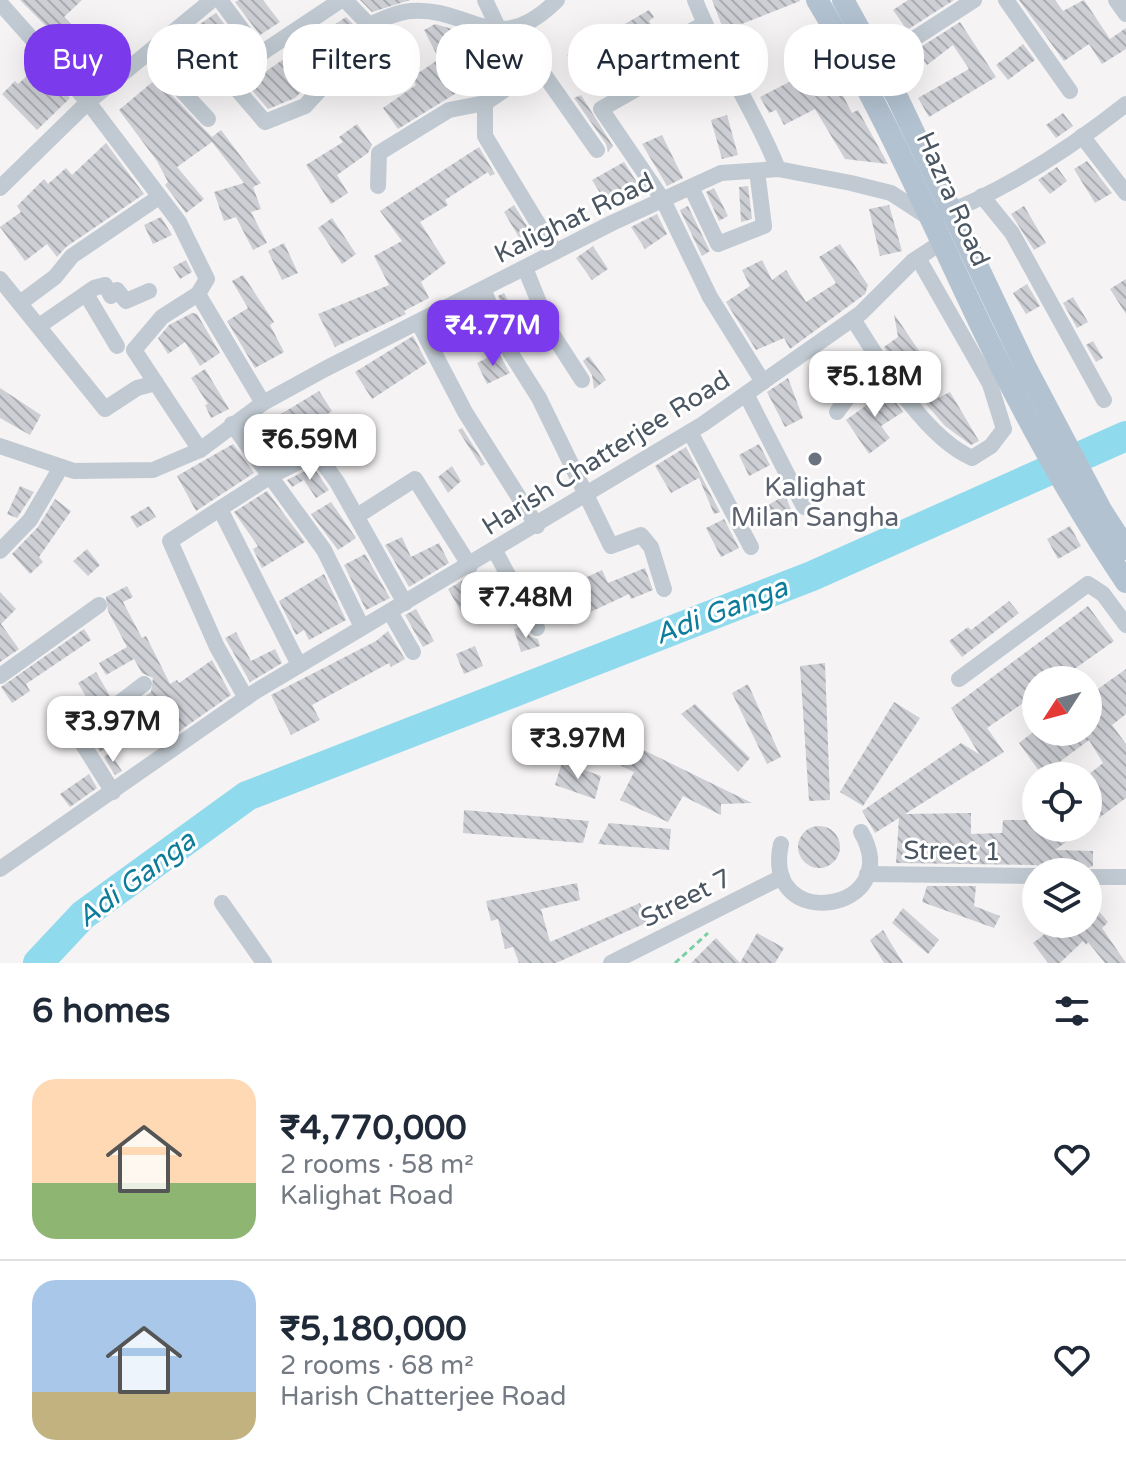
<!DOCTYPE html>
<html lang="en">
<head>
<meta charset="utf-8">
<style>
	:root { --surface:#fff; --page:#f2f2f3; --text:#1f2937; --muted:#747a83; --line:#e0e1e3; --accent:#7c3aed }
	body { margin:0; font-family:"Varela Round",sans-serif; background:var(--page); color:var(--text); height:100vh; display:flex; flex-direction:column; font-size:30px; white-space:nowrap }
	* { box-sizing:border-box; margin:0 }
	p { font-size:26px; color:var(--muted) }
	.icon { flex:none; width:44px; height:44px; fill:none; stroke:currentColor; stroke-width:2; stroke-linecap:round; stroke-linejoin:round }
	.map { position:relative; height:963px; overflow:hidden }
	.panel { display:flex; flex-direction:column; background:var(--surface); flex:1 }
	.panel>* { flex:none }
	.banner { position:absolute; left:24px; top:24px; width:1078px; height:72px; display:flex; gap:16px }
	.needle { width:52px; rotate:234deg }
	.controls { position:absolute; left:1022px; top:666px; display:grid; gap:16px }
	.controls a { display:grid; place-items:center; width:80px; height:80px; border-radius:50%; background:var(--surface); box-shadow:0 8px 32px #0002; font-size:40px }
	.price { position:absolute; translate:-50% -68px; padding:0 18px; border-radius:16px; background:#fff; color:#222; font-size:26px; line-height:52px; filter:drop-shadow(0 2px 4px #0008) }
	.price::after { content:''; position:absolute; left:50%; top:48px; width:24px; height:18px; margin-left:-12px; background:inherit; clip-path:polygon(0 0,100% 0,50% 100%) }
	.price.on { background:var(--accent); color:#fff }
	ul { padding:0; list-style:none }
	li { display:flex; align-items:center; gap:24px; height:200px; padding:0 32px }
	li+li { border-top:2px solid var(--line) }
	li span { display:grid; place-items:center; flex:none; width:224px; height:160px; border-radius:24px; color:#555 }
	li>.icon { margin-inline-start:auto }
	span .icon { width:96px; height:96px; fill:#fffc; stroke-width:1 }
	li b { font-size:34px }
	h2 { display:flex; justify-content:space-between; align-items:center; height:96px; padding:0 32px; font-size:34px }
	.tag { padding:0 28px; border-radius:32px; background:var(--surface); box-shadow:0 8px 32px #0002; font-size:28px; line-height:72px }
	.tag.on { background:var(--accent); color:#fff }
	.map>svg:first-child { display:block }
</style>
</head>
<body>
<div class="map">
<svg width="1126" height="963" viewBox="0 0 1126 963">
	<defs>
		<pattern id="building-back-hatch" width="6" height="6" patternUnits="userSpaceOnUse" patternTransform="scale(2)"><rect width="6" height="6" fill="#cdcfd5"/><path d="M-1 5l2 2M0 0l6 6M5-1l2 2" fill="none" stroke="#a8abb0"/></pattern>
	</defs>
	<rect width="100%" height="100%" fill="#f5f3f3"/>
	<g fill="none" stroke-linecap="round" stroke-linejoin="round">
		<path stroke="#90daee" stroke-width="30" d="M38,963L83,915L247,796L812,576L1126,436"/>
	</g>
	<g fill="url(#building-back-hatch)">
		<path d="M20,0H82L64,17L72,25L58,38Z"/>
		<path d="M239,0H263L280,22L260,35L235,2Z"/>
		<path d="M360,0H410L372,12Z"/>
		<path d="M712,0H800V1L724,31Z"/>
		<path d="M908,0H954L907,30L893,10Z"/>
		<path d="M1019,0H1055L1063,11L1084,0L1110,39L1126,28V49L1102,64L1089,44L1064,61Z"/>
		<path d="M649,10L654,17L649,21L658,36L628,52L623,41L582,72L567,55L606,27L611,32Z"/>
		<path d="M216,13L262,74L300,48L320,73L295,98L268,109L197,26Z"/>
		<path d="M346,17L356,27L334,58L319,35Z"/>
		<path d="M960,22L996,77L929,117L918,98L969,69L953,45L927,65L918,52L919,48Z"/>
		<path d="M435,24L469,34L476,45L485,39L495,56L451,82L458,92L398,129L383,108L416,85L411,78L439,59L424,30Z"/>
		<path d="M700,39L709,56L648,84L641,70Z"/>
		<path d="M1023,44L1035,60L1008,80L996,65Z"/>
		<path d="M190,51L213,78L197,91L173,65Z"/>
		<path d="M826,63L852,113L858,110L888,164L845,159L815,109L784,125L776,110L769,113L760,97Z"/>
		<path d="M40,64L70,98L37,130L2,94L15,81L18,84Z"/>
		<path d="M156,79L212,137L221,130L261,183L253,187L261,209L251,212L267,243L253,250L236,217L224,221L214,192L244,183L212,142L177,167L204,199L186,213L165,185L168,182L157,161L119,110Z"/>
		<path d="M581,95L613,146L608,152L606,144L574,98Z"/>
		<path d="M1063,113L1073,126L1056,138L1046,125Z"/>
		<path d="M727,115L738,155L722,159L711,120Z"/>
		<path d="M357,124L372,145L368,153L337,175L348,193L331,204L306,165L343,142L339,137Z"/>
		<path d="M662,135L683,178L667,186L642,144Z"/>
		<path d="M106,143L144,194L66,247L57,257L47,244L25,261L0,227L21,212L17,206L44,179L48,184L66,168L72,175Z"/>
		<path d="M479,147L495,174L490,176L488,172L445,200L448,205L420,222L446,263L421,282L429,298L404,311L406,314L335,347L318,314L389,285L374,256L402,241L380,211Z"/>
		<path d="M1087,161L1112,193L1095,203L1074,169Z"/>
		<path d="M624,162L638,184L607,204L592,180Z"/>
		<path d="M1057,167L1067,181L1050,194L1038,180Z"/>
		<path d="M748,186L752,219L741,222L739,187Z"/>
		<path d="M714,188L728,216L719,221L706,192Z"/>
		<path d="M514,205L538,244L527,251L504,212Z"/>
		<path d="M889,205L902,251L880,256L869,209Z"/>
		<path d="M688,206L710,251L702,256L680,210Z"/>
		<path d="M1024,206L1046,243L1034,250L1011,214Z"/>
		<path d="M657,214L667,234L645,249L631,227Z"/>
		<path d="M161,217L172,235L153,244L144,225Z"/>
		<path d="M332,218L356,254L342,264L318,228Z"/>
		<path d="M284,243L298,273L282,280L268,251Z"/>
		<path d="M840,244L868,285L865,294L790,349L784,338L756,350L726,302L750,286L742,270L762,260L772,280L786,270L806,302L836,283L819,257Z"/>
		<path d="M593,246L608,269L592,280L576,258Z"/>
		<path d="M186,260L192,272L180,279L173,267Z"/>
		<path d="M243,275L274,322L270,325L284,352L255,368L227,321L248,308L232,281Z"/>
		<path d="M1126,279V314L1110,289Z"/>
		<path d="M1027,284L1040,306L1026,314L1013,293Z"/>
		<path d="M504,293L521,325L512,330L498,296Z"/>
		<path d="M1073,297L1088,322L1077,328L1063,303Z"/>
		<path d="M478,305L488,328L475,336L462,314Z"/>
		<path d="M192,313L197,314L220,353L200,366L185,342L168,354L158,338L169,325Z"/>
		<path d="M894,314L926,361L904,376L884,347L898,337Z"/>
		<path d="M413,336L427,363L372,399L355,372Z"/>
		<path d="M1093,341L1103,358L1096,362L1086,345Z"/>
		<path d="M498,352L510,373L487,384L477,363Z"/>
		<path d="M589,356L606,380L594,389L592,375L583,361Z"/>
		<path d="M205,369L229,409L211,418L205,405L208,404L191,378Z"/>
		<path d="M788,378L803,418L785,427L767,392Z"/>
		<path d="M878,379L903,412L881,426L890,438L869,454L846,420L879,396L871,384Z"/>
		<path d="M0,388L41,415L30,435L0,418Z"/>
		<path d="M319,391L332,411L268,454L251,432Z"/>
		<path d="M950,392L979,441L971,445L945,426L926,404Z"/>
		<path d="M462,428L485,464L481,466L458,430Z"/>
		<path d="M233,444L254,473L196,511L177,476Z"/>
		<path d="M759,444L770,465L749,476L739,455Z"/>
		<path d="M686,447L720,512L714,514L699,478L671,493L655,466Z"/>
		<path d="M452,466L461,481L448,493L438,477Z"/>
		<path d="M313,467L329,490L316,498L304,480L292,487L287,480Z"/>
		<path d="M20,486L34,492L17,518L7,514Z"/>
		<path d="M267,491L305,542L262,568L253,549L258,546L234,512Z"/>
		<path d="M785,495L795,519L778,529L765,507Z"/>
		<path d="M55,499L71,511L39,557L43,562L30,574L12,554L38,527Z"/>
		<path d="M331,502L356,538L338,550L311,514Z"/>
		<path d="M149,506L156,517L137,528L130,517Z"/>
		<path d="M724,519L739,548L721,557L706,528Z"/>
		<path d="M1070,526L1081,546L1058,559L1047,539Z"/>
		<path d="M402,537L411,557L439,543L449,563L409,587L385,545Z"/>
		<path d="M87,549L100,565L88,576L73,561Z"/>
		<path d="M365,554L390,598L366,610L344,565Z"/>
		<path d="M645,568L653,590L631,599L629,594L584,615L570,585L602,570L608,583Z"/>
		<path d="M324,574L346,620L309,640L304,630L296,635L279,601Z"/>
		<path d="M467,578L473,589L464,594L472,610L463,615L448,589Z"/>
		<path d="M127,586L133,597L123,602L142,638L146,636L170,684L177,680L179,683L212,660L231,695L158,746L129,709L151,692L153,678L142,673L134,659L106,675L99,663L127,647L108,611L106,597Z"/>
		<path d="M0,592L16,609L1,624L19,649L0,662Z"/>
		<path d="M1009,601L1019,613L962,657L949,641L968,627L971,630Z"/>
		<path d="M1088,606L1114,641L1073,670L1081,680H1036V694L987,728L1004,752L905,814L971,813V834L1002,833L1003,820H1036V828H1085L1055,850L1093,851V866L1078,872H1046L1036,865L896,863L899,818L875,833L862,811L961,743L979,754L951,708Z"/>
		<path d="M416,609L434,641L423,647L405,615Z"/>
		<path d="M523,626L531,637L538,639L540,646L521,652L514,629Z"/>
		<path d="M84,629L91,640L26,684L30,691L12,703L1,687Z"/>
		<path d="M388,631L405,659L391,667L389,663L312,705L320,720L291,735L271,695L376,641Z"/>
		<path d="M236,632L251,661L275,649L282,663L250,682L225,638Z"/>
		<path d="M475,646L483,666L464,674L456,654Z"/>
		<path d="M825,663L830,800L809,801L800,666Z"/>
		<path d="M1126,669V714L1112,725L1126,744V798L1088,826V775L1103,763L1089,740L1042,775L1019,743L1033,732H1088V696Z"/>
		<path d="M96,672L110,696L93,709L78,683Z"/>
		<path d="M748,684L781,757L767,764L732,693Z"/>
		<path d="M894,702L920,718L863,806L840,792Z"/>
		<path d="M695,704L750,758L738,772L681,714Z"/>
		<path d="M121,715L123,719L111,729L118,739L100,752L92,738Z"/>
		<path d="M613,735L715,785L752,803L721,804V815L683,796L668,822L620,800L634,772L602,756Z"/>
		<path d="M110,753L122,771L115,775L104,757Z"/>
		<path d="M562,762L601,776L595,799L555,785Z"/>
		<path d="M89,774L97,788L70,807L60,794Z"/>
		<path d="M464,810L589,821L583,843L463,833Z"/>
		<path d="M609,823L671,829L669,850L598,844Z"/>
		<circle cx="819" cy="847" r="21"/>
		<path d="M577,883L580,900L541,909L550,942L640,903L648,922L556,963H519L513,947L505,949L498,919L491,921L486,901Z"/>
		<path d="M927,886H976L974,906L1000,916L994,928L922,902Z"/>
		<path d="M1088,899L1108,922L1102,928L1126,963H1105L1088,942L1086,945L1083,941L1060,963H1048L1033,943L1058,924H1088Z"/>
		<path d="M903,908L939,940L928,954L892,923Z"/>
		<path d="M883,930L903,963H884L870,940Z"/>
		<path d="M757,933L784,948L775,963H691L716,938L740,963Z"/>
	</g>
	<g fill="none" stroke-linecap="round" stroke-linejoin="round">
		<path stroke="#7ad0a6" stroke-width="3" stroke-dasharray="6 4" stroke-linecap="butt" d="M675,963L708,933"/>
		<g stroke="#c1cad2" stroke-width="16">
			<path d="M220,0L260,54L341,0"/>
			<path d="M345,0L369,25C383,19 397,12 411,11C470,6 496,61 557,0"/>
			<path d="M485,0L522,78"/>
			<path d="M695,0C718,59 755,110 778,169"/>
			<path d="M1006,0L1070,91"/>
			<path d="M1116,0L1126,14"/>
			<path d="M0,3L88,102L179,222L207,279L198,294L263,403"/>
			<path d="M182,25L265,122L305,106L357,49L369,25"/>
			<path d="M148,54L208,119"/>
			<path d="M878,62L974,0"/>
			<path d="M625,64L638,88L601,109L663,200L710,297L763,382"/>
			<path d="M601,79L704,24"/>
			<path d="M485,103V136L555,252"/>
			<path d="M1082,136L1126,193"/>
			<path d="M378,186L379,153L449,110L485,103L522,78L543,73L597,150"/>
			<path d="M691,187L718,244L764,226L757,171"/>
			<path d="M0,188L88,102L212,0"/>
			<path d="M982,196L1012,233L1104,400"/>
			<path d="M525,268L551,332L582,380"/>
			<path d="M0,279L105,409L137,388L156,383"/>
			<path d="M483,289L510,352L539,398L611,546L641,535L651,547L664,589"/>
			<path d="M86,294L117,346"/>
			<path d="M198,294L162,317L134,350L200,450"/>
			<path d="M20,303L55,277L72,256L159,197"/>
			<path d="M853,319C881,363 924,437 972,458L991,446L1004,429L990,384L918,258"/>
			<path d="M418,322L465,412L537,526"/>
			<path d="M39,326L94,288L105,285L111,296L117,290L126,301L149,291"/>
			<path d="M746,394L804,507"/>
			<path d="M837,412L877,357"/>
			<path d="M232,424L324,550L362,627"/>
			<path d="M690,432L751,547"/>
			<path d="M0,446L74,471L153,470L200,450L263,403L325,369L612,223L721,173L778,169L851,183L891,193L931,219C1001,193 1068,150 1126,104"/>
			<path d="M220,509L299,665"/>
			<path d="M357,516L415,479L470,566"/>
			<path d="M0,551L30,520L61,467"/>
			<path d="M495,551L537,628"/>
			<path d="M390,612L413,652"/>
			<path d="M0,676L99,605"/>
			<path d="M959,679L1088,584L1103,594L1126,625"/>
			<path d="M246,698L217,647L170,541L269,477L316,453L337,482L405,603"/>
			<path d="M113,792L77,735L144,684"/>
			<path d="M781,844C761,935 907,912 861,832"/>
			<path d="M0,869L253,693L703,424L861,313L913,261L942,242"/>
			<path d="M867,874L1036,876"/>
			<path d="M1088,877H1126"/>
			<path d="M222,903L264,963"/>
			<path d="M611,963L782,877"/>
		</g>
		<g stroke="#b3c2d1" stroke-width="22">
			<path d="M817,0C875,95 919,194 966,294C1012,393 1065,492 1126,582"/>
			<path d="M843,0L898,99L1026,368L1101,510L1126,549"/>
		</g>
	</g>
	<circle fill="#6b7280" stroke="#fff" stroke-width="3" cx="815" cy="459" r="8"/>
	<g text-anchor="middle" dominant-baseline="central" stroke-width="6" stroke-linejoin="round" paint-order="stroke">
		<g font-size="26" fill="#4a5661" stroke="#fff">
			<text transform="translate(953 199) rotate(66)">Hazra Road</text>
			<text transform="translate(574 218) rotate(-26)">Kalighat Road</text>
			<text transform="translate(606 453) rotate(-32)">Harish Chatterjee Road</text>
			<text transform="translate(952 851) rotate(1)">Street 1</text>
			<text transform="translate(686 898) rotate(-27)">Street 7</text>
		</g>
		<g font-size="26" fill="#5b616d" stroke="#fff">
			<text x="815" y="487">Kalighat<tspan x="815" dy="30">Milan Sangha</tspan></text>
		</g>
		<g font-size="28" font-style="italic" fill="#0c7c9b" stroke="#fff">
			<text transform="translate(721 611) rotate(-21)">Adi Ganga</text>
			<text transform="translate(136 879) rotate(-37)">Adi Ganga</text>
		</g>
	</g>
</svg>
<div class="controls">
<a><svg class="needle" viewBox="-14 -14 28 28"><path d="M0-13l5 13h-10z" fill="#e53935"/><path d="M0 13l5-13h-10z" fill="#747a83"/></svg></a>
<a><svg class="icon" aria-label="locate" viewBox="0 0 24 24"><circle cx="12" cy="12" r="6"/><path d="M12 2v4M12 18v4M2 12h4M18 12h4"/></svg></a>
<a><svg class="icon" aria-label="layers" viewBox="0 0 24 24"><path d="M12 4l9 5-9 5-9-5zM3 14l9 5 9-5"/></svg></a>
</div>
<b class="price on" style="left:493px;top:368px">₹4.77M</b>
<b class="price" style="left:875px;top:419px">₹5.18M</b>
<b class="price" style="left:310px;top:482px">₹6.59M</b>
<b class="price" style="left:526px;top:640px">₹7.48M</b>
<b class="price" style="left:113px;top:764px">₹3.97M</b>
<b class="price" style="left:578px;top:781px">₹3.97M</b>
<div class="banner">
<a class="tag on">Buy</a>
<a class="tag">Rent</a>
<a class="tag">Filters</a>
<a class="tag">New</a>
<a class="tag">Apartment</a>
<a class="tag">House</a>
</div>
</div>
<section class="panel">
<h2>6 homes<svg class="icon" aria-label="filters" viewBox="0 0 24 24"><path d="M4 7h16M4 17h16"/><circle cx="9" cy="7" r="2"/><circle cx="15" cy="17" r="2"/></svg></h2>
<ul>
<li><span style="background:linear-gradient(#ffd9b3 65%,#8fb573 0)"><svg class="icon" aria-label="home" viewBox="0 0 24 24"><path d="M3 11l9-7 9 7M6 9v11h12V9"/></svg></span><div><b>₹4,770,000</b><p>2 rooms · 58 m²</p><p>Kalighat Road</p></div><svg class="icon" aria-label="heart" viewBox="0 0 24 24"><path d="M12 20l-8-8c-3-5 5-10 8-4 3-6 11-1 8 4z"/></svg></li>
<li><span style="background:linear-gradient(#a9c7e8 70%,#c2b280 0)"><svg class="icon" aria-label="home" viewBox="0 0 24 24"><path d="M3 11l9-7 9 7M6 9v11h12V9"/></svg></span><div><b>₹5,180,000</b><p>2 rooms · 68 m²</p><p>Harish Chatterjee Road</p></div><svg class="icon" aria-label="heart" viewBox="0 0 24 24"><path d="M12 20l-8-8c-3-5 5-10 8-4 3-6 11-1 8 4z"/></svg></li>
</ul>
</section>
</body>
</html>
